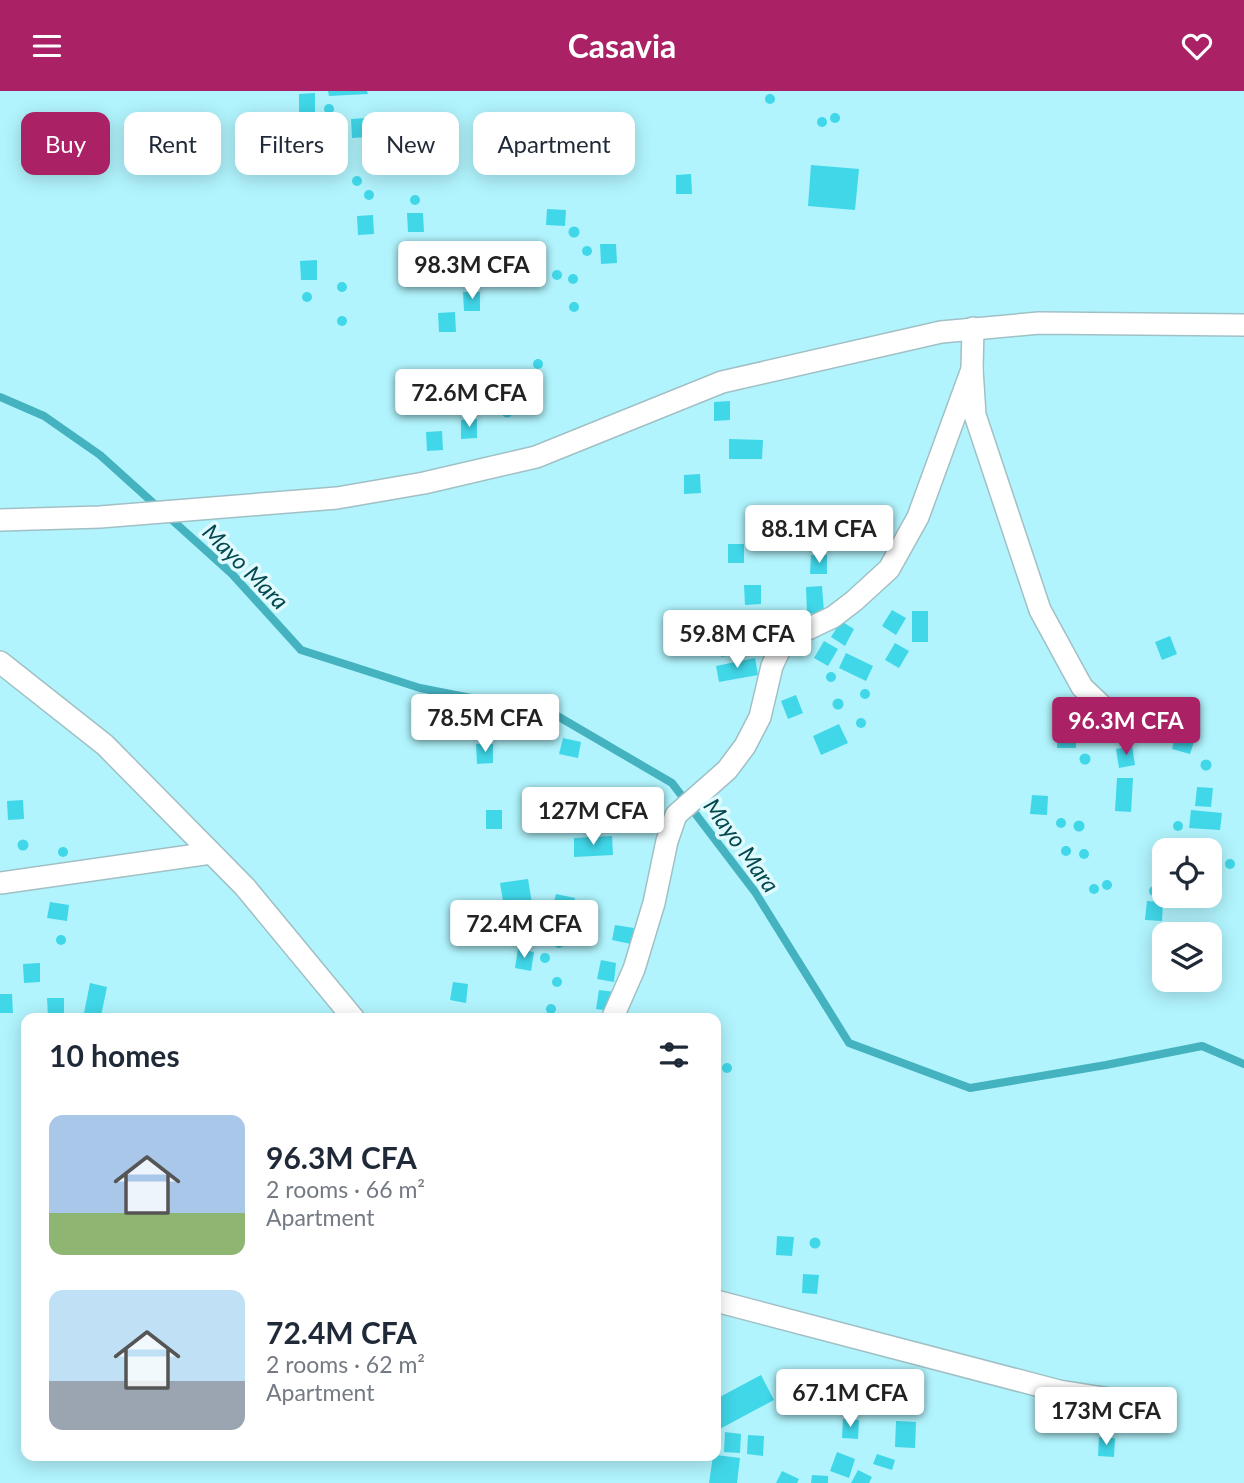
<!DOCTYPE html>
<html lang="en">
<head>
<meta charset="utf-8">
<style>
	:root { --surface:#fff; --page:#f6f6f7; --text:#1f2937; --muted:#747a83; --accent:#aa2165 }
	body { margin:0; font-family:Lato,sans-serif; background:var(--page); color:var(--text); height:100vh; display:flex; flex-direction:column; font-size:26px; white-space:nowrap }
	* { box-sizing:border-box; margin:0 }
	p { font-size:23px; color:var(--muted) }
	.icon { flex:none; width:38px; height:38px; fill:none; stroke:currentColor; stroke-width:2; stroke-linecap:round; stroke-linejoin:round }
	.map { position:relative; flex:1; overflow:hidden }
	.sheet { position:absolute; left:21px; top:922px; width:700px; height:448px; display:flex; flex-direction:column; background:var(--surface); border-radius:14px; box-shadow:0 4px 18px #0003 }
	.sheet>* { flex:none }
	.banner { position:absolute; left:21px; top:21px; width:700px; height:63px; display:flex; gap:14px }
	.fabs { position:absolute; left:1152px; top:747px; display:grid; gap:14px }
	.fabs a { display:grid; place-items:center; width:70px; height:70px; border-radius:14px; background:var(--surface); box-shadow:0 4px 18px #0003; font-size:35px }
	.price { position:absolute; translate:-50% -60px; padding:0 16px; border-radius:7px; background:#fff; color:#222; font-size:23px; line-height:46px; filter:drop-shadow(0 2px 4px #0008) }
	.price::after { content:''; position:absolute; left:50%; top:42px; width:21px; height:16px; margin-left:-10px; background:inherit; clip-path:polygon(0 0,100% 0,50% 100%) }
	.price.current { background:var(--accent); color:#fff }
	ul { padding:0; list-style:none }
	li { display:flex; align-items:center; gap:21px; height:175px; padding:0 28px }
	li span { display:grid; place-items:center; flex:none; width:196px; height:140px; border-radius:14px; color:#555 }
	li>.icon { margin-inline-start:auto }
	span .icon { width:84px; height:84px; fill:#fffc; stroke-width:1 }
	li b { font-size:30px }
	h2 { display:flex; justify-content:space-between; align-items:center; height:84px; padding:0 28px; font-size:30px }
	.pill { padding:0 24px; border-radius:14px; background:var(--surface); box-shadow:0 4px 18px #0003; font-size:24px; line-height:63px }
	.pill.current { background:var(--accent); color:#fff }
	header { display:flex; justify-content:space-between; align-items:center; height:91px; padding:0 28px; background:var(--accent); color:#fff; font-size:32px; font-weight:700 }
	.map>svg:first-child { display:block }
</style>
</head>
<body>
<header><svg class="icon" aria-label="menu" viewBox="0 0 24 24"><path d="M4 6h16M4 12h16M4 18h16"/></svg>Casavia<svg class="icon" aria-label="heart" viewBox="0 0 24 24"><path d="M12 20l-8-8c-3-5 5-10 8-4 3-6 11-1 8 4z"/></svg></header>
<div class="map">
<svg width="1244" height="1392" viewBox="0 0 1244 1392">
	<rect width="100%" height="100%" fill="#e0fafd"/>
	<path fill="#b1f4fd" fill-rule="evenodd" d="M0,0H1244V1392H0ZM1164,760H1209V805H1164ZM1164,844H1209V889H1164ZM26,928H716V1365H26Z"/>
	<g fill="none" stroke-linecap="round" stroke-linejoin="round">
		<path stroke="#45b2c0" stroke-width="8" d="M0,306L44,325L100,364L232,483L301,559L420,597L554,623L672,692L755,801L849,952L970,997L1106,974L1202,955L1244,973"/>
	</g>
	<g fill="#40d7e9">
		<path d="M328,0H367L368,3L329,5Z"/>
		<path d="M315,2V21L299,22V3Z"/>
		<circle cx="770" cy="8" r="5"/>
		<circle cx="329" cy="18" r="5"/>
		<circle cx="835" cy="27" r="5"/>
		<circle cx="822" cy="31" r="5"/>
		<path d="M384,26H400L401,45H385Z"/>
		<path d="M367,27L368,46L352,47L351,28Z"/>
		<circle cx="286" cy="35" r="5"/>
		<circle cx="251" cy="35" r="5"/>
		<path d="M409,40H425L426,59H410Z"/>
		<path d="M320,42V61L304,62L303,43Z"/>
		<circle cx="262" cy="67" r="5"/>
		<path d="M811,74L859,78L855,119L808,115Z"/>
		<path d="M691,83L692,103H676V84Z"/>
		<circle cx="357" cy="90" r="5"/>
		<circle cx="369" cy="104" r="5"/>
		<circle cx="415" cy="109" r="5"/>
		<path d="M547,118L566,119L565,135L546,134Z"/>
		<path d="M407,122H423L424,141H408Z"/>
		<path d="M373,124L374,143L358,144L357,125Z"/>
		<circle cx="574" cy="141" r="5.5"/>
		<path d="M600,153H616L617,172L601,173Z"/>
		<circle cx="587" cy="160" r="5"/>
		<path d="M317,169V189H301L300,170Z"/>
		<circle cx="557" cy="184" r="5"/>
		<circle cx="573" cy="188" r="5"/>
		<circle cx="342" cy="196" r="5"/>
		<circle cx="307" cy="206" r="5"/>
		<path d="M463,201H480V220H464Z"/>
		<circle cx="574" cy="216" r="5"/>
		<path d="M455,221L456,241H439L438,222Z"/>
		<circle cx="342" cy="230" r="5"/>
		<circle cx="538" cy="273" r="5"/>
		<path d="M407,282H423L424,301L408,302Z"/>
		<circle cx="505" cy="292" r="5"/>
		<path d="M730,310V329L714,330V311Z"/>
		<circle cx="507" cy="321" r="5.5"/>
		<path d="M477,328V347L461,348V329Z"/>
		<path d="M442,340L443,359L427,360L426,341Z"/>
		<path d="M729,348L763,349L762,368H729Z"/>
		<path d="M700,383L701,402L684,403V384Z"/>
		<path d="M749,424L768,427L765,443L746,439Z"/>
		<path d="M786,429L814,434L810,450L782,445Z"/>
		<rect x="728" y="453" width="16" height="19"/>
		<path d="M811,464H827V483H810Z"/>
		<path d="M744,494H761V513L745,514Z"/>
		<path d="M822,495L824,521L807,523L806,496Z"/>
		<path d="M892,519L906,527L896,544L882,535Z"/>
		<rect x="912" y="520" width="16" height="31"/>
		<circle cx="766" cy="533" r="5"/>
		<path d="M841,530L854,538L845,555L831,546Z"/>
		<path d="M1170,545L1177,563L1162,569L1155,551Z"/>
		<path d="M737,547L740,563L721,566L718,550Z"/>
		<path d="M824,550L838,558L828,575L814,567Z"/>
		<path d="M895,552L909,560L899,577L885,569Z"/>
		<path d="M846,562L873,575L866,590L839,577Z"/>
		<path d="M755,567L758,584L719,591L716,575Z"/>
		<circle cx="831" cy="586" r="5"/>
		<circle cx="865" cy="603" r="5"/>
		<path d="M796,604L803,622L788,628L781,610Z"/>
		<circle cx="838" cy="613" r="5.5"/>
		<circle cx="861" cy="632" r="5"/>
		<path d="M839,633L848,652L821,664L813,645Z"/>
		<rect x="1057" y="641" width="19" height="16"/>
		<path d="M1176,643L1195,648L1190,663L1172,658Z"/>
		<path d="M563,647L581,651L578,667L559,663Z"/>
		<path d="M476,653H493V672L477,673Z"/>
		<path d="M1132,655L1135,674L1119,677L1116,658Z"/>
		<circle cx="1085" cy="668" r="5.5"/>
		<circle cx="1206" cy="674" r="5.5"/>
		<path d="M1117,687H1133L1131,721L1115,720Z"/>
		<path d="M1197,696L1213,697L1211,716L1195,715Z"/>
		<path d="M1032,704L1048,705L1047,724L1030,723Z"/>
		<path d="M23,709L24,728L8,729L7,710Z"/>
		<rect x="486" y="719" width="16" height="19"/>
		<path d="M1191,719L1222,722L1220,739L1189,737Z"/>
		<circle cx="1061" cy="732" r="5"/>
		<circle cx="1079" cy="735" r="5.5"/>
		<circle cx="1178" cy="735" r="5"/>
		<path d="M612,745L613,764L574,766V747Z"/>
		<circle cx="23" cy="754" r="5.5"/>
		<circle cx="1066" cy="760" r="5"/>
		<circle cx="63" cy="761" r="5"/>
		<circle cx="1084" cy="763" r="5"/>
		<circle cx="1230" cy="773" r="5"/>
		<path d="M528,788L533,818L505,822L500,792Z"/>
		<circle cx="1107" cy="794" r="5"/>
		<circle cx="1094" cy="798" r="5"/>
		<circle cx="1154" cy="800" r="5"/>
		<path d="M556,803L575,807L571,823L552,819Z"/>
		<path d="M1147,810L1163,811L1162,830L1145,829Z"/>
		<path d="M50,811L69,814L67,830L47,827Z"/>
		<path d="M615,834L634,837L631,853L612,849Z"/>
		<circle cx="522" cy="843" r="5.5"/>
		<circle cx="61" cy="849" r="5"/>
		<circle cx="559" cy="852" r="5"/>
		<path d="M518,858L534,861L531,880L515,877Z"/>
		<circle cx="545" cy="867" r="5"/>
		<path d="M601,869L616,872L614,891L597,888Z"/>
		<path d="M40,872V891L24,892L23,873Z"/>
		<circle cx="557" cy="891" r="5"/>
		<path d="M453,891L468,893L466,912L450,909Z"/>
		<path d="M90,892L107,896L101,925L84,922Z"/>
		<path d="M599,899L615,901L612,920L596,918Z"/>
		<path d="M0,903H12L13,922H0Z"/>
		<path d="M47,907H64V925L48,926Z"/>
		<circle cx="551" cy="918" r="5"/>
		<path d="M511,923L531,926V928H511Z"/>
		<circle cx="727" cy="977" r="5"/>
		<path d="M777,1145L794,1146L792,1165L776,1164Z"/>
		<circle cx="815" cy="1152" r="5.5"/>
		<path d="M803,1183L819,1184L817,1203L802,1202Z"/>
		<path d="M761,1284L774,1309L716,1340V1308Z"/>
		<path d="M855,1295L872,1296L870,1315L854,1314Z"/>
		<path d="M843,1328L859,1329L858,1348L842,1347Z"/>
		<path d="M896,1330L916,1331L915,1357L895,1356Z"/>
		<path d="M725,1341L741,1343L740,1362L724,1361Z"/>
		<path d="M748,1344L764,1345L763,1365L747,1363Z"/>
		<path d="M1099,1346L1115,1347L1114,1366L1098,1365Z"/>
		<path d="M837,1361L855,1368L849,1387L830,1380Z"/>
		<path d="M877,1363L895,1369L892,1379L873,1373Z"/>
		<path d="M716,1364L740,1367L737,1392H709L713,1365Z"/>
		<path d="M858,1379L872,1386L869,1392H851Z"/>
		<path d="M782,1380L799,1388L797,1392H776Z"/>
		<path d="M812,1384L828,1385V1392H811Z"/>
	</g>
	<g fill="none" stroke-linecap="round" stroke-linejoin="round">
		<g stroke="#a1c0c5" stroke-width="24">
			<g id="minor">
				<path d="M973,237L972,278L975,324L1040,519L1082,596L1120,632"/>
				<path d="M0,429L100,426L337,407L424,392L536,366L722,291L941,241L1039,232L1244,234"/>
				<path d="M0,571L105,654L245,796L354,928"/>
				<path d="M0,792L211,762"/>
				<path d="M612,928L634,878L654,812L667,750L676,724L727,679L745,655L760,626L772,575L779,560L789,547L833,526L854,510L889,478L918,426L972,278"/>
				<path d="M716,1210L1059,1300L1136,1312"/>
			</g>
		</g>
		<use href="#minor" stroke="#fff" stroke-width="21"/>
	</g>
	<g text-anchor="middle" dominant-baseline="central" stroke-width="7" stroke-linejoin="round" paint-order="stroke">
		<g font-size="23" font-style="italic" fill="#03484f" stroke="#e0fafd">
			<text transform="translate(246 475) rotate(45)">Mayo Mara</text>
			<text transform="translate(742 754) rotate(54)">Mayo Mara</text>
		</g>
	</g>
</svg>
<div class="fabs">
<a><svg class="icon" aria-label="locate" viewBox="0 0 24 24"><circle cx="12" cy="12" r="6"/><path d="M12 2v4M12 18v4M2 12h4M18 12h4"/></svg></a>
<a><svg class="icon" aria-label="layers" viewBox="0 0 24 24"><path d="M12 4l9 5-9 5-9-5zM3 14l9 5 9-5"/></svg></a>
</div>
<b class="price" style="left:472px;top:210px">98.3M CFA</b>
<b class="price" style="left:469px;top:338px">72.6M CFA</b>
<b class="price" style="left:819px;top:474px">88.1M CFA</b>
<b class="price" style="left:737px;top:579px">59.8M CFA</b>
<b class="price" style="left:485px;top:663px">78.5M CFA</b>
<b class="price current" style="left:1126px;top:666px">96.3M CFA</b>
<b class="price" style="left:593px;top:756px">127M CFA</b>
<b class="price" style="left:524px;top:869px">72.4M CFA</b>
<b class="price" style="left:850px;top:1338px">67.1M CFA</b>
<b class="price" style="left:1106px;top:1356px">173M CFA</b>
<div class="banner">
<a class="pill current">Buy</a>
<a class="pill">Rent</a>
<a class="pill">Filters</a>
<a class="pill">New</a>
<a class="pill">Apartment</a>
</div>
<section class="sheet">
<h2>10 homes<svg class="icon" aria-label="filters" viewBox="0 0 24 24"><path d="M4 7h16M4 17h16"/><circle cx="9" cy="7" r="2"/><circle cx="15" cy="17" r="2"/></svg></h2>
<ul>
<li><span style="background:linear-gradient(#a9c7e8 70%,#8fb573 0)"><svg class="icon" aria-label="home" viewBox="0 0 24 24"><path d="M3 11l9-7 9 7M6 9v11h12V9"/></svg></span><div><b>96.3M CFA</b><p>2 rooms · 66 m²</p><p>Apartment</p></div></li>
<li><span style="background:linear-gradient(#bfe0f5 65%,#9aa5b1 0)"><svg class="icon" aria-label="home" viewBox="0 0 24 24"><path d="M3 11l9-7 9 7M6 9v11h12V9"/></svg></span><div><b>72.4M CFA</b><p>2 rooms · 62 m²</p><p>Apartment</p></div></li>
</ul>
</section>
</div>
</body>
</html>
